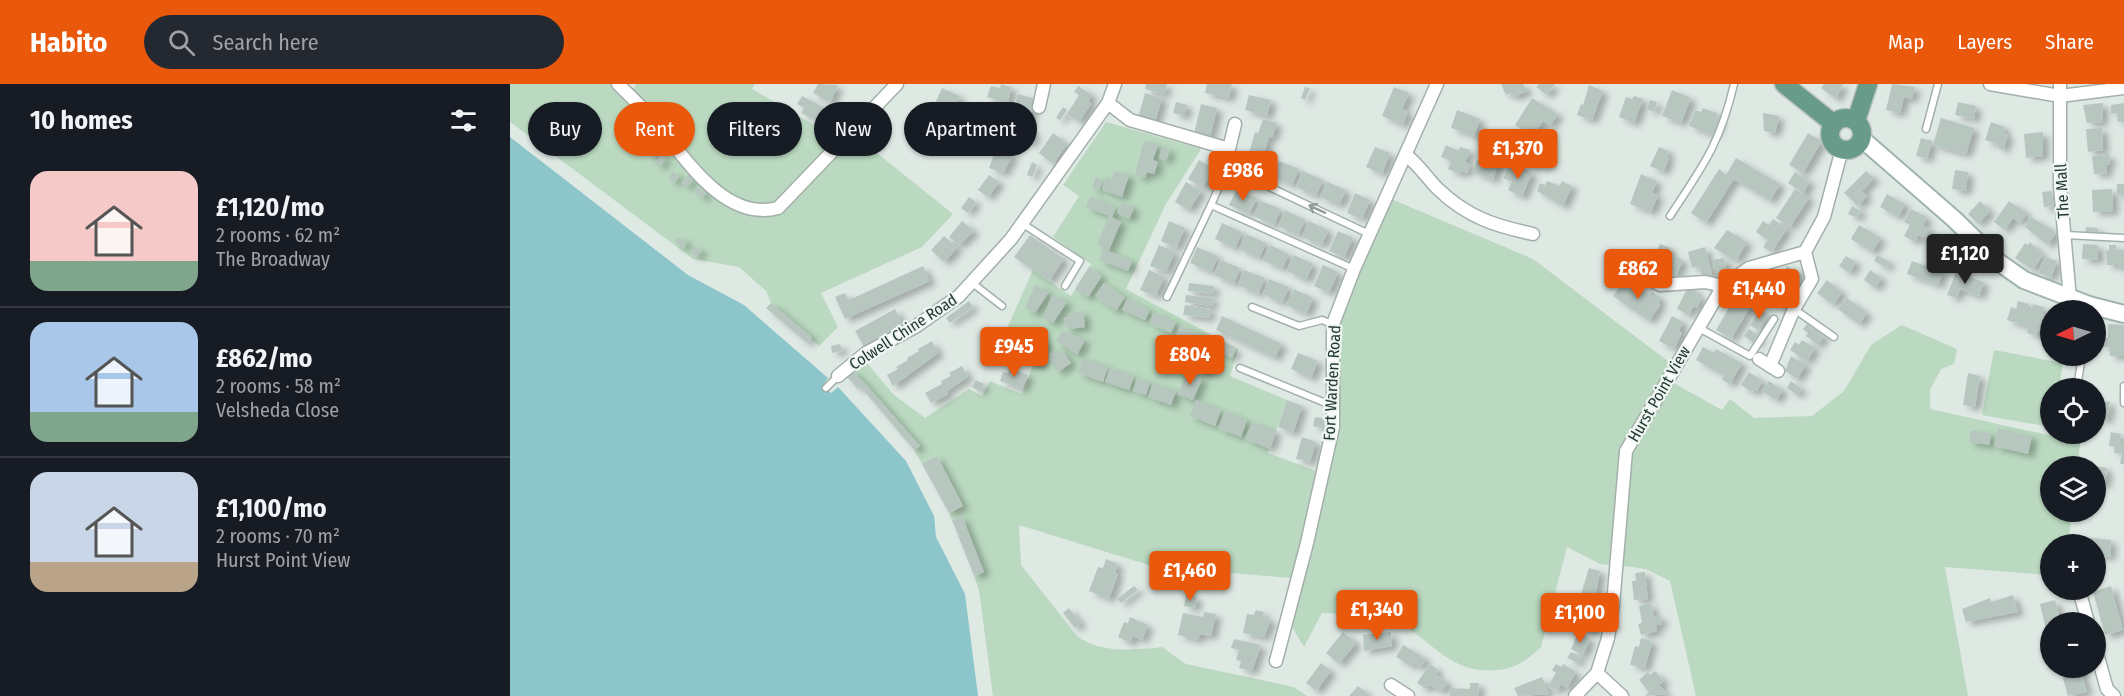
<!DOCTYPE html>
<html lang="en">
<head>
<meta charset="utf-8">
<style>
	:root { --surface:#171b24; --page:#242831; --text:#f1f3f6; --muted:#9ea1a6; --line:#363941; --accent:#ea580c }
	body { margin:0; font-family:"Fira Sans Condensed",sans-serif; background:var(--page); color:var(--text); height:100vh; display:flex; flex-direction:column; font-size:22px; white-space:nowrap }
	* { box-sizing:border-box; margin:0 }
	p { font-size:20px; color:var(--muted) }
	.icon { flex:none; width:33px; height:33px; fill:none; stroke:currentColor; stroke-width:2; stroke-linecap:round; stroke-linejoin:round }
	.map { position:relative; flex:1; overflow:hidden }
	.side { display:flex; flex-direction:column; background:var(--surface); width:510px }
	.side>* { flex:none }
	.top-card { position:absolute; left:18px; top:18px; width:570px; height:54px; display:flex; gap:12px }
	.needle { width:39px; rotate:265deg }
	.buttons { position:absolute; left:1530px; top:216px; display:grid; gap:12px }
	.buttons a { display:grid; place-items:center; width:66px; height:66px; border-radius:50%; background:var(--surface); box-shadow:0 2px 4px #0004; font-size:30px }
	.price { position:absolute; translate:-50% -51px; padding:0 14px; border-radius:6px; background:var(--accent); color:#fff; font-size:20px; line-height:39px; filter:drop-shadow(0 2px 3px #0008) }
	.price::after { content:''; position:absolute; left:50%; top:36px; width:18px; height:14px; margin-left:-9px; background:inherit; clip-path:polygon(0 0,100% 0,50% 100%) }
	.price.selected { background:#222; color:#fff }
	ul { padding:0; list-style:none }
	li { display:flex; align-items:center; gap:18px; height:150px; padding:0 30px }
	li+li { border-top:2px solid var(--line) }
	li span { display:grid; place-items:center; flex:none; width:168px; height:120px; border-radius:18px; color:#555 }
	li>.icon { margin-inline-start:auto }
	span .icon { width:72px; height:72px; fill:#fffc; stroke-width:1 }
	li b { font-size:26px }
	h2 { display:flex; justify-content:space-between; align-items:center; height:72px; padding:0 30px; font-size:26px }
	.pill { padding:0 21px; border-radius:27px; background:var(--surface); box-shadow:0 2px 4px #0004; font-size:21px; line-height:54px }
	.pill.selected { background:var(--accent); color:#fff }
	header { display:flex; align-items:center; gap:36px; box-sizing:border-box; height:84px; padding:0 30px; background:var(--accent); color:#fff }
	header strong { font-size:28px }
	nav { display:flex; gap:33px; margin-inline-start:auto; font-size:21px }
	.search { width:420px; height:54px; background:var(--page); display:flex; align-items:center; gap:15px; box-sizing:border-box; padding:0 21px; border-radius:33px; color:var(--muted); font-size:22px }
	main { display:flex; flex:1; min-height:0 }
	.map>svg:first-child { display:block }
</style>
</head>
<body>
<header>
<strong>Habito</strong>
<div class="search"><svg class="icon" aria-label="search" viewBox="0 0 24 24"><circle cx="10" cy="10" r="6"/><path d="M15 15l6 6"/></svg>Search here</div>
<nav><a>Map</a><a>Layers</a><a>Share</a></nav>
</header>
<main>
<section class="side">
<h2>10 homes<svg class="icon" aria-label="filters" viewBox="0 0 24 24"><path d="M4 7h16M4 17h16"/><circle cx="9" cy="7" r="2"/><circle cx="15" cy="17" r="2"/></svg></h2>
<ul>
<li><span style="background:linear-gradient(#f6c9c9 75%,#7fa58c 0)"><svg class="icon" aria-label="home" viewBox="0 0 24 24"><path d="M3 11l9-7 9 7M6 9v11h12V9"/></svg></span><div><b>£1,120/mo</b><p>2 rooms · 62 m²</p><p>The Broadway</p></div></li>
<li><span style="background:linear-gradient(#a9c7e8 75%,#7fa58c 0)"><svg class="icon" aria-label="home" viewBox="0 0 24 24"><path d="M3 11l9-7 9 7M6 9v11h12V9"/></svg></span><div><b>£862/mo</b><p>2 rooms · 58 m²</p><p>Velsheda Close</p></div></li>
<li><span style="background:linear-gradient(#c9d6e8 75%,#b9a48a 0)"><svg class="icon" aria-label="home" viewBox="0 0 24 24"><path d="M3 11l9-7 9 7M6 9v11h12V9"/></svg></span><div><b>£1,100/mo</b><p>2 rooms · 70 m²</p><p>Hurst Point View</p></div></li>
</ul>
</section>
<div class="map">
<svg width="1614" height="612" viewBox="0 0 1614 612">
	<defs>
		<filter id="shadow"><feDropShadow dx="6" dy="4" stdDeviation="3" flood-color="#0004"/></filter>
	</defs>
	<rect width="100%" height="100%" fill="#dfe9e4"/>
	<g fill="#bad9c0">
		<path d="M0,0H104L195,101L256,130L343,50L443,130L412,163L311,209L328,243L309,262L261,219L256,207L229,183L183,175L0,38Z"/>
		<path d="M126,0H245L242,5L330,56L267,122L243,124L198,98L122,9Z"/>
		<path d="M596,38L691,65L656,120L616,205L728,265L720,292L777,316L758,369L809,388L813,402L826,241L879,114L1023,175L1163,281L1113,365L1102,481L1090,480L1057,463L1031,563C1019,575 1005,585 987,586C938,591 921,553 882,535C869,530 828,530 812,529L794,563L782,543L792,495L642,482L509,441L511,481L567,552C592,570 623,566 652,563L676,580L784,603L797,612H483L469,506L464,492L473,488L452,432L442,436L439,429L453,422L427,372L412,380L404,366L410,362L342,286L356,278L384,311L415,334L459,305L472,312L480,297L512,310L523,281L487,267L523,186L561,212L581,180L543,153L569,112L553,101Z"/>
		<path d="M1392,241L1447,265L1444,280L1431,285L1420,306V325L1570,358L1568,382H1540V428H1562L1558,460H1540V491L1435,483L1458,612H1186L1160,497L1136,485L1108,481L1119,367L1160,297L1212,326L1220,315L1244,334L1302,332L1334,307L1361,261Z"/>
		<path d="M1484,266L1553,279L1549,304H1540V343L1472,331Z"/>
	</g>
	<path fill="#8cc5ca" d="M0,53L178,191L234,221L318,294L313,301L321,309L328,303L396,377L424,432L426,453L455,510L468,612H0Z"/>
	<g fill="#b8c6c0" filter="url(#shadow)">
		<path d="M308,0L328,1L320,19L303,9Z"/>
		<path d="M491,0L501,3L498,20L477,13L481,2L490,4Z"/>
		<path d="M636,0H657L654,10L635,5Z"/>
		<path d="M697,0H722L719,14L695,9Z"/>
		<path d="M991,0H1013L1017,7L1003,13L1001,9L996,11Z"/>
		<path d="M1029,0H1045L1037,11L1026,3Z"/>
		<path d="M1314,0H1333L1326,15L1311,4Z"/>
		<path d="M1382,0L1405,3L1402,15L1394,13L1390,29L1376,26Z"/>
		<path d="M1079,1L1093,7L1082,36L1067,31L1071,20L1073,21Z"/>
		<path d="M568,2L582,11L578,17L581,20L569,38L557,30L569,11L564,8Z"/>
		<path d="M795,3L800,4L795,16L791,14Z"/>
		<path d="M884,3L899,9L892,25L898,28L893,41L872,32Z"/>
		<path d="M432,4L450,12L442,30L424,22Z"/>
		<path d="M1162,6L1181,14L1171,39L1152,32Z"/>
		<path d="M635,9L652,14L645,38L628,34Z"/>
		<path d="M508,10L526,15L518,41L500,36Z"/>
		<path d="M739,11L761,16L757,32L735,26Z"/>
		<path d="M292,12L315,24L309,38L291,29L294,24L287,20Z"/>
		<path d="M1124,12L1133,15L1124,39L1109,33L1116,13L1122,15Z"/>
		<path d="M1022,14L1048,30L1040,42L1033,37L1023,52L1005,41Z"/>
		<path d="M1140,16L1147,18L1144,28L1137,25Z"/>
		<path d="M666,18L677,21L674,32L663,29Z"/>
		<path d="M1448,18L1466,22L1464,35L1445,31Z"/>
		<path d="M1593,19L1592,38L1577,39L1573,21Z"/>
		<path d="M1614,19V38H1608L1607,29L1601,30V21Z"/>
		<path d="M691,20L707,24L700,53L684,50Z"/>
		<path d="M117,23L123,29L117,35L111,29Z"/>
		<path d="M553,23L557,26L550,36L546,34Z"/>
		<path d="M1193,24L1207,29L1206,33L1210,35L1203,51L1179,42L1185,26L1191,28Z"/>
		<path d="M947,26L970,35L964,52L941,44Z"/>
		<path d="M413,27L440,34L433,51L407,41Z"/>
		<path d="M1253,29L1269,32L1265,49L1254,47Z"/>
		<path d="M125,34L131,39L125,45L119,40Z"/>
		<path d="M1431,34L1464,44L1456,70L1423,61Z"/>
		<path d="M753,35L767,39L762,54L759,52L751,80L737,76L745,48L748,49Z"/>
		<path d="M1481,38L1495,43L1493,49L1498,51L1493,66L1488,64L1489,61L1475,56Z"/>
		<path d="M1592,44L1593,66L1578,68L1576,45Z"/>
		<path d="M519,45L525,47L522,60L516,58Z"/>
		<path d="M1533,48V72L1516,74L1514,50Z"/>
		<path d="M543,49L557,60L543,80L529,69Z"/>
		<path d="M1298,49L1312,57L1293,89L1279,81Z"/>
		<path d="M1411,54L1422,57L1417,75L1406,72Z"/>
		<path d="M634,56L648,61L643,76L648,78L644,90L637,88L635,94L625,91Z"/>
		<path d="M936,61L949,67L950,63L960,66L955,78L961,81L957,89L952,87L950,90L938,85L941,77L931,73Z"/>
		<path d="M145,62L150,66L143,75L138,71Z"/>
		<path d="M652,63L660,65L656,77L649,74Z"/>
		<path d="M865,63L880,69L872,90L856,83Z"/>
		<path d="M1149,63L1159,67L1156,73L1159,74L1153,88L1140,82Z"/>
		<path d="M486,65L503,71L493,89L479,84Z"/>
		<path d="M152,70L156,74L149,83L145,79Z"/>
		<path d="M1599,70L1600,80L1596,81L1597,89L1584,90L1582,72Z"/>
		<path d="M1226,74L1270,100L1260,117L1224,95L1196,139L1181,129L1209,85L1216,91Z"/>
		<path d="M980,75L989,78L983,96L963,88L967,76L978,80Z"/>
		<path d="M689,76L704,85L693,103L678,95Z"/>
		<path d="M769,77L789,85L782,101L762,92Z"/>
		<path d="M522,78L527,81L522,93L517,91Z"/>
		<path d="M998,83L1008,88L1009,83L1022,89L1012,113L998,106L1002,98L993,94Z"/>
		<path d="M1445,86L1458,88L1456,107L1442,105Z"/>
		<path d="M163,87L169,93L164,99L158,93Z"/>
		<path d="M605,87L619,91L612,113L592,106L596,93L602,96Z"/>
		<path d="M793,87L813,96L806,112L786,103Z"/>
		<path d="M1356,87L1364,94L1352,107L1357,112L1348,122L1334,109Z"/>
		<path d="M1285,88L1300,98L1293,109L1278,99Z"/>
		<path d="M1131,90L1147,97L1142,109L1148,111L1141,128L1120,120Z"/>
		<path d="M179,91L183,95L176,103L171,99Z"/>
		<path d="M479,91L489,98L478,113L468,106Z"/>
		<path d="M586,93L592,96L589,106L582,104Z"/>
		<path d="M1037,97L1050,102L1052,97L1062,102L1053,122L1027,107L1030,99L1035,101Z"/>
		<path d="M676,98L691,107L679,126L665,118Z"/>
		<path d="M817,98L836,106L829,121L810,113Z"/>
		<rect x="1607" y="100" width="7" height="11"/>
		<path d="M187,103L196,109L193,114L184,108Z"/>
		<path d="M727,105L747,114L739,130L719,121Z"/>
		<path d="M1285,105L1299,114L1280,143L1266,134Z"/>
		<path d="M1602,105L1603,127L1583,128L1582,106Z"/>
		<path d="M1542,107L1544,122L1534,123L1532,108Z"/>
		<path d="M845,109L860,116L852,135L837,129Z"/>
		<path d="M1377,110L1395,120L1388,133L1370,123Z"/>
		<path d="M580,112L606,123L602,134L611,138L599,166L587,161L599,132L576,123Z"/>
		<path d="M459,113L466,118L458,129L451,124Z"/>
		<path d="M751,117L771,125L764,141L744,132Z"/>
		<path d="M1470,117L1480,127L1468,140L1458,130Z"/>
		<path d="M1499,117L1517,129L1510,139L1503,134L1495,146L1484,138Z"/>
		<path d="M612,118L624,124L619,135L607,129Z"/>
		<path d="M1342,122L1351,127L1347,134L1338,130Z"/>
		<path d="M1401,125L1417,133L1405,158L1394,152L1400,141L1394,138Z"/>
		<path d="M775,126L795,136L788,151L768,142Z"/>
		<path d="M1521,133L1546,148L1538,161L1515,143Z"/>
		<path d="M1263,135L1277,145L1261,168L1253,163L1258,156L1246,148L1253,137L1259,141Z"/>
		<path d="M452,137L464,147L449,161L439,153Z"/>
		<path d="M659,137L675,144L666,164L651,157Z"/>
		<path d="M799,137L818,146L812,161L792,153Z"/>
		<path d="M712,139L732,148L725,164L705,155Z"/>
		<path d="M1349,141L1371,154L1362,168L1341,155Z"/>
		<path d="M1414,142L1420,145L1414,154L1409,151Z"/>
		<path d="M1576,143L1588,144V150H1575Z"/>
		<path d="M1217,146L1237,158L1226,177L1204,164Z"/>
		<path d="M828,147L843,154L834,174L819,167Z"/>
		<path d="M736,150L756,159L749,174L729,165Z"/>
		<path d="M520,151L554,175L539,197L504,173Z"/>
		<path d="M434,152L447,164L434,178L421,166Z"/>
		<path d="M167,153L177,158L174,164L165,158Z"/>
		<path d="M1520,158L1533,171L1523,186L1505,174L1515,159L1518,161Z"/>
		<path d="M1150,160L1161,164L1159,170L1173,176L1166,192L1138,180L1145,164L1147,166Z"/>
		<path d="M1573,160L1588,161V176L1572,175Z"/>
		<path d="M649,161L665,168L656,188L640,182Z"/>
		<path d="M760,161L779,170L772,185L753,176Z"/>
		<path d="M1599,161H1606V166H1614V184H1608V181H1597L1596,167L1599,166Z"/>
		<path d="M186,162L192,167L186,173L180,168Z"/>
		<path d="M687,163L708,172L701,188L680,179Z"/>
		<path d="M1195,163L1202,190L1192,192L1189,182L1182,184L1178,168Z"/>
		<path d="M594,165L622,177L618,187L589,176Z"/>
		<path d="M784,171L803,180L796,196L777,187Z"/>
		<path d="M1367,171L1380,178L1377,184L1364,177Z"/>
		<path d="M1336,172L1346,178L1339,189L1329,182Z"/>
		<path d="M1535,173L1547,177L1541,194L1528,189Z"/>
		<path d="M1214,174L1216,184L1204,186L1203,176Z"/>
		<path d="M710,176L730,184L724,200L704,191Z"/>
		<path d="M1402,177L1433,188L1428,201L1397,190Z"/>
		<path d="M813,181L828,188L819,209L804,202Z"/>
		<path d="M413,182L420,197L335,235L325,213L335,209L339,216Z"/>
		<path d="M1277,182L1294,192L1285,207L1268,197Z"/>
		<path d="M579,183L592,192L578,213L565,205Z"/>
		<path d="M639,186L654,193L646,212L630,206Z"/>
		<path d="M734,186L755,194L748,210L728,201Z"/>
		<path d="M1360,186L1372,194L1365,204L1354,196Z"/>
		<path d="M1446,188L1474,198L1469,212L1450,205L1446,214L1437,211Z"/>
		<path d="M759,195L779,203L772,219L753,210Z"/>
		<path d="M1240,195L1254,202L1245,220L1231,212Z"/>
		<path d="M1260,195L1267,199L1264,205L1257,201Z"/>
		<path d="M1317,196L1332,208L1323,221L1307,209Z"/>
		<path d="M1118,197L1139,211L1142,208L1151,214L1148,219L1150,221L1139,237L1103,212L1112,200L1115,202Z"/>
		<path d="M594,199L615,213L606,227L585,212Z"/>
		<path d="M679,199L704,202L703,210L678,207Z"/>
		<path d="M525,201L539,208L525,229L515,224Z"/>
		<path d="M1178,203L1188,208L1186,212L1192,214L1187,224L1183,222L1179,231L1167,225Z"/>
		<path d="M784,205L803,214L796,230L776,221Z"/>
		<path d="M542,211L557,218L543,239L533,234Z"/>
		<path d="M676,211L703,214L702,222L675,218Z"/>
		<path d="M1272,211L1279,216L1274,225L1266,220Z"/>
		<path d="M1226,212L1241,221L1221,255L1206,246Z"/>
		<path d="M1337,214L1357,229L1349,240L1328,225Z"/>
		<path d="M617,215L640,226L635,236L612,226Z"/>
		<path d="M459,217L463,223L440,239L436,234Z"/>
		<path d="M1508,217L1519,220L1517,226L1521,227L1523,220L1534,223L1532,230L1537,231L1538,226H1540V250L1528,246L1526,252L1517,249L1519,243L1497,236L1501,223L1506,225Z"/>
		<path d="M261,219L302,253L297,259L256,224Z"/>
		<path d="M675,221L700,225L699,234L673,231Z"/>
		<path d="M385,225L393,241L354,263L345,247Z"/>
		<path d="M1250,225L1258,230L1248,246L1240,241Z"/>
		<path d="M573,227L575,243L559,245V242L555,243L554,233H558V230Z"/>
		<path d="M644,228L666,238L661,249L639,239Z"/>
		<path d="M712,232L772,260L765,274L706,246Z"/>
		<path d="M1162,232L1173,238L1169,247L1172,249L1164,265L1149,257Z"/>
		<path d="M1297,240L1314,252L1308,261L1296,252L1298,249L1293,245Z"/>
		<path d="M1598,240L1614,241L1613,272H1600V263H1592V254H1598Z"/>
		<path d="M671,241L691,251L685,262L666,251Z"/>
		<path d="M1239,245L1251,253L1246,260L1234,252Z"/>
		<path d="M508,246L519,250L512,274L496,268Z"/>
		<path d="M552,247L575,256L567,271L546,257Z"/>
		<path d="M696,251L726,265L722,274L692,261Z"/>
		<path d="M526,253L537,257L530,281L515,275Z"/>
		<path d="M1292,256L1305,264L1297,277L1280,266L1285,258L1289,261Z"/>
		<path d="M422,257L428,269L383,302L377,291L388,285L386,283L398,276L397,274L409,267L408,265Z"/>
		<path d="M330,260L332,267L322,269L321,262Z"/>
		<path d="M690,263L705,270L695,290L681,282Z"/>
		<path d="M1193,263L1204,269L1206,265L1232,279L1220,300L1212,296L1214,291L1186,276Z"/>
		<path d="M547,265L550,268L552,266L561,279L548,288L539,275L542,273L539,270Z"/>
		<path d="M788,269L808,277L801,294L781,285Z"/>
		<path d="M1281,272L1296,281L1287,295L1275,287Z"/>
		<path d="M573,274L598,283L593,298L568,289Z"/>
		<path d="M452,282L458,293L436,307L438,310L421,319L415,309L432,300L431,297L441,292L439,289Z"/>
		<path d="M499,284L518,291L512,305L490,297L493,288L498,289Z"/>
		<path d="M600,284L624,292L619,306L595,298Z"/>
		<path d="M342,286L354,298L410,362L404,366L350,302L348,305L336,292Z"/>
		<path d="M1239,288L1253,297L1247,307L1244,305L1242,308L1231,301Z"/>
		<path d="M677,289L692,295L683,316L668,310Z"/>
		<path d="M1458,289L1470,292L1465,323L1453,321Z"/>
		<path d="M627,294L640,298L636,311L623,307Z"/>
		<path d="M466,296L474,300L470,308L462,303Z"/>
		<path d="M1259,297L1273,306L1266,316L1252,307Z"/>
		<path d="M1281,297L1292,305L1287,311L1277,304Z"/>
		<path d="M643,299L666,307L661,321L638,313Z"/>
		<path d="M686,316L711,326L705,342L680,332Z"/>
		<path d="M777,316L792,322L783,349L768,343Z"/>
		<path d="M1591,317L1600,318L1597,336L1589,335Z"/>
		<path d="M715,327L737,336L731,353L708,344Z"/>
		<path d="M805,333L816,335L814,345L803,342Z"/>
		<path d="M742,338L766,347L760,365L735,355Z"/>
		<path d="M1488,344L1522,352L1518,370L1484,362Z"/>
		<path d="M1461,346L1481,349L1479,361L1459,358Z"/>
		<path d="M1601,348L1611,350L1609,357H1614V380H1610L1612,370L1604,369L1605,363L1599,362Z"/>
		<path d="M792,353L806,358L800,378L786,375Z"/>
		<path d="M427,372L453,422L439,429L412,380Z"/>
		<path d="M1586,382L1597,384L1595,401L1586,399Z"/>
		<path d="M452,432L474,488L464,492L442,436Z"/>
		<path d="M1566,452L1601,456L1600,473L1586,471V460H1565Z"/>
		<path d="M596,475L608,480L605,489L608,490L599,515L579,507L588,483L593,484Z"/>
		<path d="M1079,484L1090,487L1085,514L1071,510Z"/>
		<path d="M1135,488L1138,515L1124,516L1122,497H1126L1125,489Z"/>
		<path d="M624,502L628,506L611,519L607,515Z"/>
		<path d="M1601,502L1613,546L1595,551L1583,508Z"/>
		<path d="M676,511L687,513L685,524L674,522Z"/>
		<path d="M1503,511L1508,528L1456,538L1452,525L1480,514L1481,518Z"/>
		<path d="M1545,516L1551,538H1540V553L1538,554L1530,520Z"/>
		<path d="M1068,519L1079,520L1078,535L1067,534Z"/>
		<path d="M1141,519L1144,533L1150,531L1152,540L1146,541L1147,547L1131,551L1128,540L1132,539L1129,522Z"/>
		<path d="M559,524L571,539L565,544L553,529Z"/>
		<path d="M746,526L754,528L753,533L761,535L754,553L733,549L737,530L744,531Z"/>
		<path d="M694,528L706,530L701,552L690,550L688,556L668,551L673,529L693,533Z"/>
		<path d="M620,533L638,541L632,556L623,552L620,559L608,553L614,538L618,539Z"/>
		<path d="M1073,537L1084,538L1083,547L1072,546Z"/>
		<path d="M833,548L846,559L829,580L816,569Z"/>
		<path d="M881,548L882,562L854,567L853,551Z"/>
		<path d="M1068,549L1080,555L1073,571L1061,565Z"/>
		<path d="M1131,554L1142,557L1135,584L1120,581L1125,562L1129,563Z"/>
		<path d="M724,555L751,561L742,587L729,584L731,577L726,576L729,566L721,564Z"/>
		<path d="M893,561L916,575L910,584L903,579L901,582L886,573Z"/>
		<path d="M1061,568L1071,573L1068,579L1057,574Z"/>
		<path d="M811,579L821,587L806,607L796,599Z"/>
		<path d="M920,580L928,586L925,590L938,599L932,607L918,601L916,605L907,599Z"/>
		<path d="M1046,580L1051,583L1053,580L1066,588L1057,604L1051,600L1047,607L1038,602L1046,589L1042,586Z"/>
		<path d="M1553,584H1573L1571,586L1577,608L1558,612L1552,591L1555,590Z"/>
		<path d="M1145,587L1154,597L1149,601L1157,610L1135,612L1139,608L1129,596L1138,588L1140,591Z"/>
		<path d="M1032,593L1039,610L1008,612L1004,604Z"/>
		<path d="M960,599H969L968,612H940V604L960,605Z"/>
		<path d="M848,602L860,612H839Z"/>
	</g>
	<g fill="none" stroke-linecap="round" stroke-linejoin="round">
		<g stroke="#a3b0aa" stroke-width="9">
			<g id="lane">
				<path d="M1416,45L1428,0"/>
				<path d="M1160,132C1193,82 1210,60 1224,0"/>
				<path d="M513,140L570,177L555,202"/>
				<path d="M1555,151L1614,154"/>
				<path d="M844,185L701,121L712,96L732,90L859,150"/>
				<path d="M461,198L492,222"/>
				<path d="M657,213L701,121"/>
				<path d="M742,223L789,242L812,236L822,240"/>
				<path d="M1284,225L1324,253"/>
				<path d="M1189,244L1240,272L1264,235"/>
				<path d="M730,284L823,322"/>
				<path d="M1614,302V319"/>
				<path d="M316,304L328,292"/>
				<path d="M1567,304L1572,272"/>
				<path d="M1561,353V350"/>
			</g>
		</g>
		<g stroke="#a3b0aa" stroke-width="15">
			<g id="street">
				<path d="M108,0C121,13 135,26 147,40C176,75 215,138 268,124L387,0"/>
				<path d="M1480,0L1550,12L1614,4"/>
				<path d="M1550,0V102L1560,215"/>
				<path d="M598,19L620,36L719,65L725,40"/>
				<path d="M529,23L534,0"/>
				<path d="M896,71C909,81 917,94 928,105C957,133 985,142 1023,150"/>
				<path d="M1134,192L1150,201L1195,198L1213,202"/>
				<path d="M1249,275L1268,287"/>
				<path d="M1260,282L1284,225L1302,195L1295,168"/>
				<path d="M328,292L356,269L405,243L449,212L501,155L598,19L605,0"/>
				<path d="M1569,506L1578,538"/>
				<path d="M1586,566L1597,605L1604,612"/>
				<path d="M766,577L797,459L823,343V240L844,185L927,0"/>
				<path d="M1087,589L1112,612"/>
				<path d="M881,601L898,612"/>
				<path d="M1065,612L1087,589L1098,554L1103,521L1116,367L1213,202L1239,184L1295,168L1314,133L1332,65"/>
			</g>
		</g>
		<g stroke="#a0b4ab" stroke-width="20">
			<path id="secondary" d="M1352,55L1444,135L1487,177L1514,196L1579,221L1614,230"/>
		</g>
		<g stroke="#bdc3c1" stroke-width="21">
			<g id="primary">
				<path d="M1274,0L1324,40"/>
				<circle cx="1336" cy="50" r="16"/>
				<path d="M1346,37L1358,0"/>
			</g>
		</g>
		<use href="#lane" stroke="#fff" stroke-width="6"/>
		<use href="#street" stroke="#fff" stroke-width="12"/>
		<use href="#secondary" stroke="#fff" stroke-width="16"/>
		<use href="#primary" stroke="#689b89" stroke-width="18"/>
	</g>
	<defs><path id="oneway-shaft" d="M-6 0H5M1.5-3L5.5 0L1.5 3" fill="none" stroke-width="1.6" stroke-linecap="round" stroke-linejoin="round" transform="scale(1.5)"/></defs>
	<use stroke="#909c98" href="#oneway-shaft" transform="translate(807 125) rotate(-155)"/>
	<g text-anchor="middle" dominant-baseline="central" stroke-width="4.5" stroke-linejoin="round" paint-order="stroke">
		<g font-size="16" fill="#223830" stroke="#eff6f2">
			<text transform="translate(1552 107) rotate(-93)">The Mall</text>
			<text transform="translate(393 248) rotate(-33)">Colwell Chine Road</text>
			<text transform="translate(822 299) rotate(-87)">Fort Warden Road</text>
			<text transform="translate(1149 310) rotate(-60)">Hurst Point View</text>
		</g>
	</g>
</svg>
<div class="buttons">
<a><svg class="needle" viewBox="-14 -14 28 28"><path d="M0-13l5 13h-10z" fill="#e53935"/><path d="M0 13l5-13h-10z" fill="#9ea1a6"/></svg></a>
<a><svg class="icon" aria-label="locate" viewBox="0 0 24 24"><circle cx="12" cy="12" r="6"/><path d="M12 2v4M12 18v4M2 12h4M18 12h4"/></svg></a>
<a><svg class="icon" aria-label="layers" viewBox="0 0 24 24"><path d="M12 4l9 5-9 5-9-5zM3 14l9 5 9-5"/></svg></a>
<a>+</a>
<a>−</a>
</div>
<b class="price" style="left:1008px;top:96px">£1,370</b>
<b class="price" style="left:733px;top:118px">£986</b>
<b class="price selected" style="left:1455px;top:201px">£1,120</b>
<b class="price" style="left:1128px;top:216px">£862</b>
<b class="price" style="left:1249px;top:236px">£1,440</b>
<b class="price" style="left:504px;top:294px">£945</b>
<b class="price" style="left:680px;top:302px">£804</b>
<b class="price" style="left:680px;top:518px">£1,460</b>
<b class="price" style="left:867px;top:557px">£1,340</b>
<b class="price" style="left:1070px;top:560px">£1,100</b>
<div class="top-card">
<a class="pill">Buy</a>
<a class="pill selected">Rent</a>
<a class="pill">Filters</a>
<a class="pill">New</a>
<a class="pill">Apartment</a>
</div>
</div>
</main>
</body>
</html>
